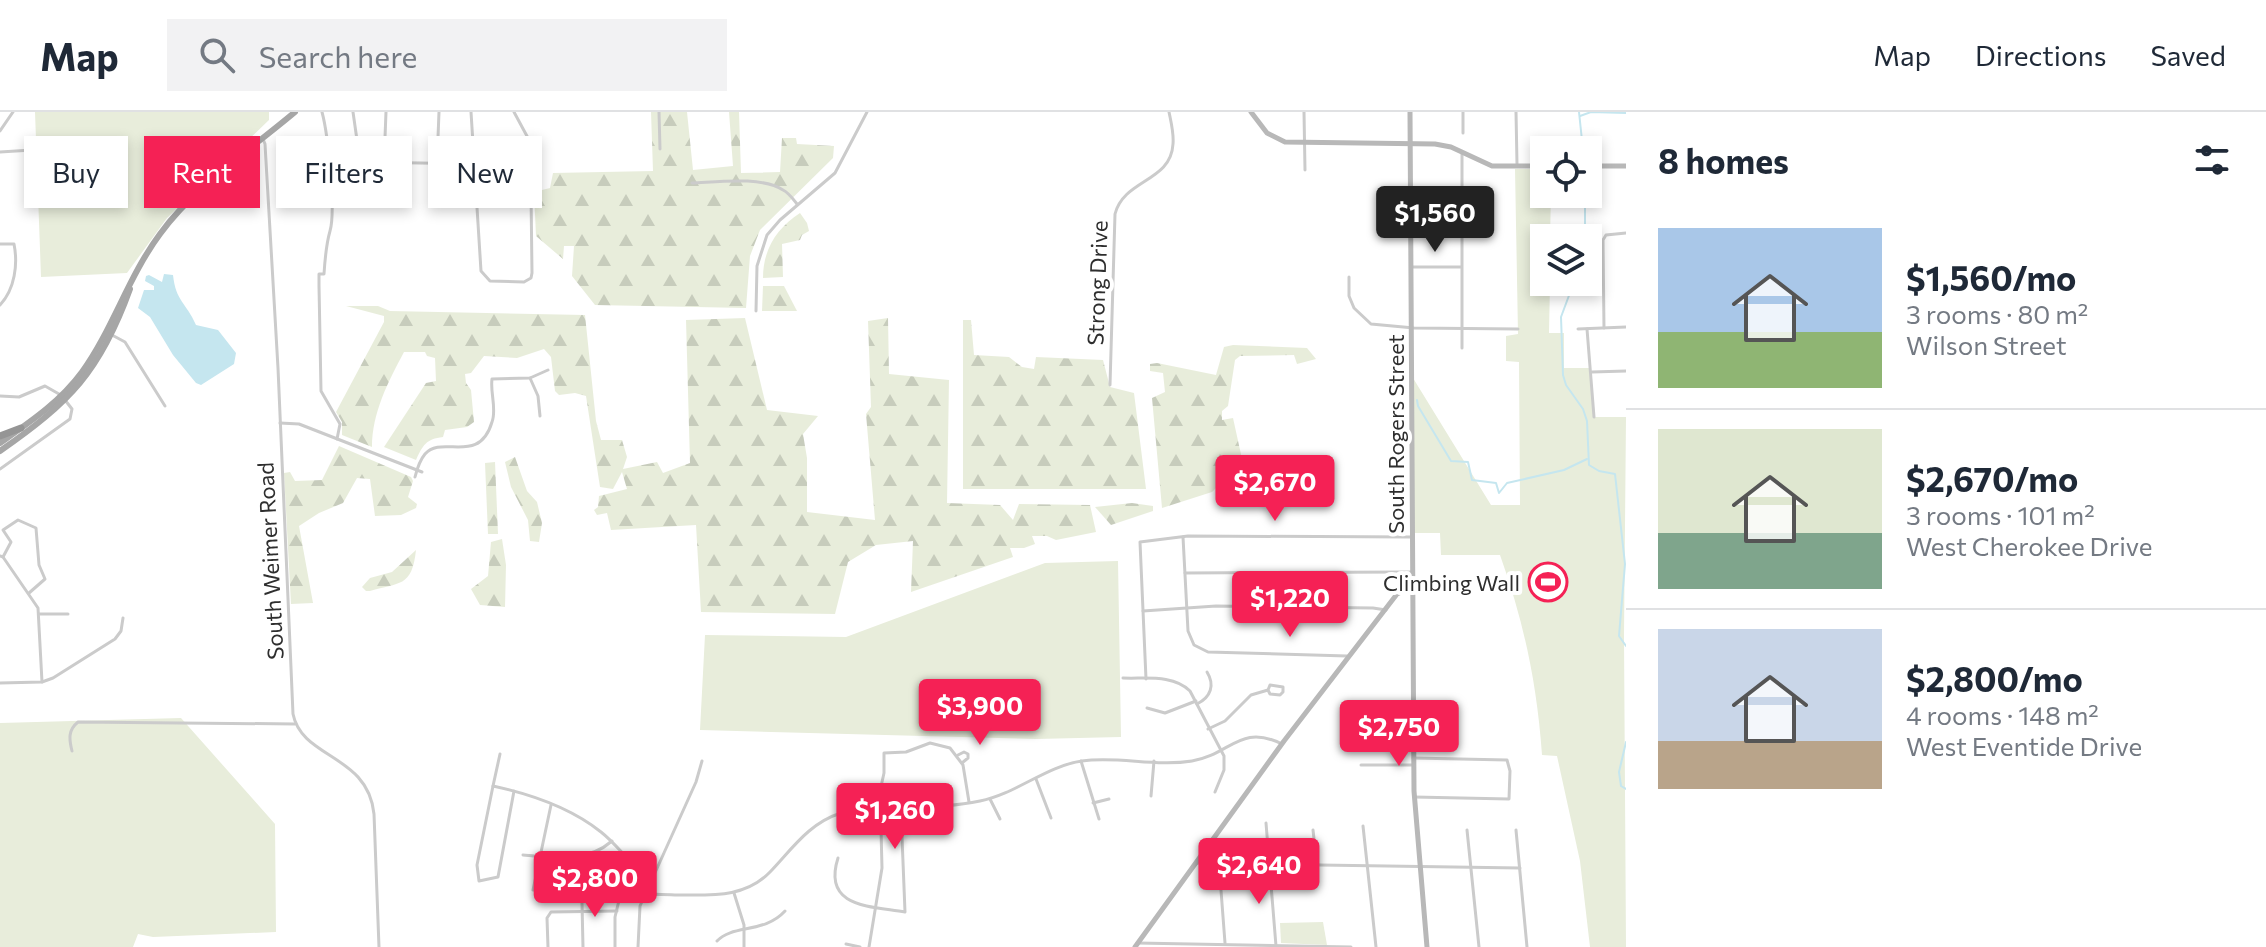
<!DOCTYPE html>
<html lang="en">
<head>
<meta charset="utf-8">
<style>
	:root { --surface:#fff; --page:#f2f2f3; --text:#1f2937; --muted:#747a83; --line:#e0e1e3; --accent:#f52155 }
	body { margin:0; font-family:Commissioner,sans-serif; background:var(--page); color:var(--text); height:100vh; display:flex; flex-direction:column; font-size:30px; white-space:nowrap }
	* { box-sizing:border-box; margin:0 }
	p { font-size:26px; color:var(--muted) }
	.icon { flex:none; width:44px; height:44px; fill:none; stroke:currentColor; stroke-width:2; stroke-linecap:round; stroke-linejoin:round }
	.map { position:relative; flex:1; overflow:hidden }
	.drawer { display:flex; flex-direction:column; background:var(--surface); width:640px }
	.drawer>* { flex:none }
	.top-card { position:absolute; left:24px; top:24px; width:760px; height:72px; display:flex; gap:16px }
	.buttons { position:absolute; left:1530px; top:24px; display:grid; gap:16px }
	.buttons a { display:grid; place-items:center; width:72px; height:72px; border-radius:0px; background:var(--surface); box-shadow:0 4px 12px #0003; font-size:40px }
	.price { position:absolute; translate:-50% -68px; padding:0 18px; border-radius:8px; background:var(--accent); color:#fff; font-size:26px; line-height:52px; filter:drop-shadow(0 2px 4px #0008) }
	.price::after { content:''; position:absolute; left:50%; top:48px; width:24px; height:18px; margin-left:-12px; background:inherit; clip-path:polygon(0 0,100% 0,50% 100%) }
	.price.current { background:#222; color:#fff }
	ul { padding:0; list-style:none }
	li { display:flex; align-items:center; gap:24px; height:200px; padding:0 32px }
	li+li { border-top:2px solid var(--line) }
	li span { display:grid; place-items:center; flex:none; width:224px; height:160px; border-radius:0px; color:#555 }
	li>.icon { margin-inline-start:auto }
	span .icon { width:96px; height:96px; fill:#fffc; stroke-width:1 }
	li b { font-size:34px }
	h2 { display:flex; justify-content:space-between; align-items:center; height:96px; padding:0 32px; font-size:34px }
	.tag { padding:0 28px; border-radius:0px; background:var(--surface); box-shadow:0 4px 12px #0003; font-size:28px; line-height:72px }
	.tag.current { background:var(--accent); color:#fff }
	header { display:flex; align-items:center; gap:48px; box-sizing:border-box; height:112px; padding:0 40px; background:var(--surface); border-bottom:2px solid var(--line) }
	header strong { font-size:38px }
	nav { display:flex; gap:44px; margin-inline-start:auto; font-size:28px }
	.search { width:560px; height:72px; background:var(--page); display:flex; align-items:center; gap:20px; box-sizing:border-box; padding:0 28px; border-radius:0px; color:var(--muted); font-size:30px }
	main { display:flex; flex:1; min-height:0 }
	.map>svg:first-child { display:block }
</style>
</head>
<body>
<header>
<strong>Map</strong>
<div class="search"><svg class="icon" aria-label="search" viewBox="0 0 24 24"><circle cx="10" cy="10" r="6"/><path d="M15 15l6 6"/></svg>Search here</div>
<nav><a>Map</a><a>Directions</a><a>Saved</a></nav>
</header>
<main>
<div class="map">
<svg width="1626" height="835" viewBox="0 0 1626 835">
	<defs>
		<pattern id="forest-firs" width="22" height="20" patternUnits="userSpaceOnUse" patternTransform="scale(2)"><rect width="22" height="20" fill="#e8eddb"/><path d="M5 1l3.5 6h-7zM16 11l3.5 6h-7z" fill="#c7ccbc"/></pattern>
	</defs>
	<rect width="100%" height="100%" fill="#fff"/>
	<g fill="url(#forest-firs)">
		<path d="M651,0H687L693,58L733,54L729,0H739L741,61L780,60L782,26H796L797,32L834,34L833,46L760,118L750,144L746,196L595,193L572,164L574,134H564L563,147L536,124L534,80L550,76L553,61L653,59Z"/>
		<path d="M800,101L807,111L809,119L802,123L800,128L782,132L783,165L763,166C763,137 777,116 800,101Z"/>
		<path d="M763,174H784L797,199H762Z"/>
		<path d="M346,194H378L390,199L585,203L596,309L601,328H622L627,345L623,357L657,350L663,361L690,351L686,208L745,206L767,298L818,304L803,322L807,346V400L875,408L866,302L871,295L868,209L888,206L889,262L949,268L947,391L1000,393L1013,408L1019,392L1090,393L1096,420L1056,428L1047,424H1032L1035,432L1024,436H1010L1013,445L911,480L913,429L876,433L848,450L835,502L701,500L696,413L611,418L607,401L597,403L594,398L598,395L599,384L627,377L622,360L613,377L600,375L586,284L575,281L559,283L555,279L551,245L544,237L517,246L484,244L471,261L465,262L466,271L471,278L474,310L467,315L445,318L443,325C426,327 423,333 416,348L384,335L426,271L436,269L435,246L427,244L425,240H404C388,270 372,301 372,335L342,323V310L336,300L384,210V204Z"/>
		<path d="M963,208H971L974,243L1009,245L1022,255L1034,257L1036,245L1103,248L1110,275L1134,281L1146,377H963Z"/>
		<path d="M1233,233L1307,236L1316,247L1297,252L1294,243L1240,244L1235,248L1228,294L1222,299V308L1233,306L1246,365H1255L1256,370L1241,374L1221,371L1212,380L1162,396L1152,286L1165,280L1163,261L1150,259V252L1157,251L1216,263L1224,235Z"/>
		<path d="M339,334L411,365L413,369L408,385L417,392L416,396L401,403L375,404L370,367L357,366L343,391L319,401L299,414L313,491L291,492L284,361L290,360L295,369L322,368Z"/>
		<path d="M515,345L527,379L537,390L542,411L539,430L530,429L528,408L511,375L505,350Z"/>
		<path d="M495,350L498,422H488L485,351Z"/>
		<path d="M1132,391L1153,394V399L1111,413L1095,395Z"/>
		<path d="M502,427L506,453L505,495L480,493L471,477L488,464L491,430Z"/>
		<path d="M416,438C412,476 399,470 370,479H366L362,475L370,466L392,460Z"/>
	</g>
	<g fill="#e8eddb">
		<path d="M35,0H269V8L167,106L127,161L41,165Z"/>
		<path d="M1515,57H1544V82H1551L1550,126H1544V170H1550L1549,221H1564V256H1589L1594,305H1626L1624,524L1626,835H1590L1580,749L1557,644L1542,643C1537,572 1524,510 1500,443H1441L1440,421H1414L1413,266L1491,393H1520L1519,250L1506,249V224L1518,222Z"/>
		<path d="M1118,449L1121,625L1036,627L700,618L705,523L846,525L1045,451Z"/>
		<path d="M181,606L275,712L276,820L153,825L138,822L133,835H0V611Z"/>
		<path d="M1323,810L1327,833L1281,831L1280,811Z"/>
	</g>
	<path fill="#c5e6ef" d="M164,162L173,163C176,190 186,190 196,213L218,218L236,241L234,252L201,273L196,271L173,243L150,205L138,196L144,178H154V174L145,169L146,164L149,163L162,170Z"/>
	<g fill="none" stroke-linecap="round" stroke-linejoin="round">
		<g stroke="#c5e6ef" stroke-width="2">
			<path d="M1579,0L1583,38"/>
			<path d="M1580,4L1591,0L1626,1"/>
			<path d="M1585,82V126"/>
			<path d="M1574,170L1561,205L1563,263L1566,273L1583,297L1587,309L1589,353L1599,359L1615,362L1625,452L1619,524L1626,534"/>
			<path d="M1417,288L1418,294L1451,349L1468,350L1472,368L1496,371L1499,381L1507,371L1564,358L1587,347"/>
			<path d="M1626,630L1619,660L1621,674L1626,677"/>
		</g>
		<g stroke="#cbcbcb" stroke-width="3">
			<path d="M322,0C328,22 336,99 330,119C326,133 325,146 324,162H319V174L321,279L340,312L337,327"/>
			<path d="M353,0L359,42L365,50L475,52"/>
			<path d="M471,0L481,159L490,169L524,170L531,166L532,161L531,81L535,39L514,0"/>
			<path d="M659,0L660,37"/>
			<path d="M1304,0L1305,58"/>
			<path d="M1463,0V21"/>
			<path d="M1516,0L1517,52"/>
			<path d="M0,19L13,0"/>
			<path d="M263,27L265,32L278,256L293,602C302,647 368,642 374,702L379,835"/>
			<path d="M0,40L32,38"/>
			<path d="M1462,40V236"/>
			<path d="M384,51L386,0"/>
			<path d="M437,51L439,0"/>
			<path d="M692,71C717,70 762,64 783,78C789,81 793,87 797,92"/>
			<path d="M1412,105H1460"/>
			<path d="M0,132H14C18,152 15,177 0,193"/>
			<path d="M1412,155H1461"/>
			<path d="M1349,165V184L1354,196L1371,212L1414,216L1518,217"/>
			<path d="M756,199L757,154L767,123L780,108L835,61L867,0"/>
			<path d="M1604,216L1603,128L1606,123L1626,121"/>
			<path d="M1578,217L1626,215"/>
			<path d="M1587,217L1594,305"/>
			<path d="M112,223L125,230L165,294"/>
			<path d="M1592,260L1626,259"/>
			<path d="M530,266L538,284L540,304"/>
			<path d="M1110,273L1115,102C1124,67 1171,70 1173,32C1174,21 1171,10 1169,0"/>
			<path d="M0,284L19,285L45,274L59,282"/>
			<path d="M280,311L299,312L422,360"/>
			<path d="M0,357L70,307L72,297L65,288"/>
			<path d="M415,365C417,357 420,348 425,342C442,322 479,354 492,310C497,297 490,281 492,267L530,266L548,258"/>
			<path d="M1183,425L1188,519L1194,533L1208,540L1347,544"/>
			<path d="M0,444L3,445L38,496L42,570"/>
			<path d="M3,445L11,430L3,418L18,408L36,416L39,453L45,467L29,481"/>
			<path d="M1185,461L1411,460"/>
			<path d="M1143,499L1216,494L1373,496L1386,498"/>
			<path d="M39,502H68"/>
			<path d="M1123,566C1145,567 1173,562 1190,579L1224,644V658L1215,680"/>
			<path d="M1146,567L1140,430L1188,424L1411,425"/>
			<path d="M0,571L42,570L53,566L115,527L121,519L123,506"/>
			<path d="M1197,592C1211,585 1215,573 1207,560"/>
			<path d="M1147,596L1165,601L1196,589"/>
			<path d="M1208,617L1225,609L1251,583L1268,578L1270,582L1280,583L1283,580V575L1270,573L1268,578"/>
			<path d="M72,639C69,627 68,618 78,610L295,612"/>
			<path d="M958,643L964,640L968,642V646L962,651"/>
			<path d="M1413,646L1507,648L1510,659L1509,687L1414,685"/>
			<path d="M1081,649L1099,707"/>
			<path d="M1361,653H1414"/>
			<path d="M1036,667L1051,706"/>
			<path d="M493,674L500,642"/>
			<path d="M514,679L498,765L479,769L477,753L493,674C530,682 571,696 601,720C620,735 631,755 652,765"/>
			<path d="M1151,684L1154,649"/>
			<path d="M990,687L1000,707"/>
			<path d="M1093,691L1109,687"/>
			<path d="M551,693L533,778L628,780C645,783 661,782 678,783C712,783 745,786 770,760C792,737 809,711 841,701C886,691 934,699 980,689C1016,682 1046,654 1082,649C1118,644 1156,655 1192,649C1230,643 1240,611 1282,632"/>
			<path d="M1266,711L1276,834"/>
			<path d="M1363,714L1376,835"/>
			<path d="M1313,718L1317,753"/>
			<path d="M1467,718L1479,835"/>
			<path d="M1516,718L1527,835"/>
			<path d="M523,743C554,746 587,751 612,729"/>
			<path d="M838,746C822,796 871,794 905,800L902,725L897,721H881"/>
			<path d="M581,747L583,835"/>
			<path d="M1196,751L1520,756"/>
			<path d="M1219,752L1225,831"/>
			<path d="M734,781L744,813V835"/>
			<path d="M717,829C733,812 764,822 785,799"/>
			<path d="M1137,831L1351,835"/>
			<path d="M846,832L860,835"/>
			<path d="M548,835L547,806L551,800L617,799"/>
			<path d="M615,835V805L621,780"/>
			<path d="M638,835L640,794L696,670L702,649"/>
			<path d="M869,835L882,756L880,679L884,661V641L906,640L930,631L950,636L963,653L969,690"/>
		</g>
		<g stroke="#b8b8b8" stroke-width="5">
			<path d="M1251,0L1267,21L1285,30L1435,32L1451,35L1492,54H1544"/>
			<path d="M1410,0L1414,679L1427,835"/>
			<path d="M1588,54H1626"/>
			<path d="M1135,835L1284,629L1397,482L1411,475"/>
		</g>
		<g stroke="#a6a6a6" stroke-width="6">
			<path d="M0,331C30,310 60,290 82,260C113,217 128,165 160,122C195,74 250,38 295,0"/>
			<path d="M0,339C70,290 100,260 130,177"/>
		</g>
		<path stroke="#959595" stroke-width="7" d="M0,324L21,316"/>
	</g>
	<defs>
		<g id="stadium-ring" transform="scale(2)"><circle r="9.5" fill="#fff" stroke="#f52155" stroke-width="1.5"/><path d="M0-5a6.5 5 0 1 0 0 10a6.5 5 0 1 0 0-10ZM-3.5-1.8h7v3.6h-7Z" fill="#f52155"/></g>
	</defs>
	<g fill-rule="evenodd">
		<use href="#stadium-ring" x="1548" y="470"/>
	</g>
	<g text-anchor="middle" dominant-baseline="central" stroke-width="8" stroke-linejoin="round" paint-order="stroke">
		<g font-size="22" fill="#2e2e2e" stroke="#fff">
			<text transform="translate(1097 171) rotate(-88)">Strong Drive</text>
			<text transform="translate(1395 322) rotate(-90)">South Rogers Street</text>
			<text transform="translate(270 449) rotate(-93)">South Weimer Road</text>
		</g>
		<g font-size="22" fill="#2e2e2e" stroke="#fff" text-anchor="end">
			<text x="1520" y="470">Climbing Wall</text>
		</g>
	</g>
</svg>
<div class="buttons">
<a><svg class="icon" aria-label="locate" viewBox="0 0 24 24"><circle cx="12" cy="12" r="6"/><path d="M12 2v4M12 18v4M2 12h4M18 12h4"/></svg></a>
<a><svg class="icon" aria-label="layers" viewBox="0 0 24 24"><path d="M12 4l9 5-9 5-9-5zM3 14l9 5 9-5"/></svg></a>
</div>
<b class="price current" style="left:1435px;top:142px">$1,560</b>
<b class="price" style="left:1275px;top:411px">$2,670</b>
<b class="price" style="left:1290px;top:527px">$1,220</b>
<b class="price" style="left:980px;top:635px">$3,900</b>
<b class="price" style="left:1399px;top:656px">$2,750</b>
<b class="price" style="left:895px;top:739px">$1,260</b>
<b class="price" style="left:1259px;top:794px">$2,640</b>
<b class="price" style="left:595px;top:807px">$2,800</b>
<div class="top-card">
<a class="tag">Buy</a>
<a class="tag current">Rent</a>
<a class="tag">Filters</a>
<a class="tag">New</a>
</div>
</div>
<section class="drawer">
<h2>8 homes<svg class="icon" aria-label="filters" viewBox="0 0 24 24"><path d="M4 7h16M4 17h16"/><circle cx="9" cy="7" r="2"/><circle cx="15" cy="17" r="2"/></svg></h2>
<ul>
<li><span style="background:linear-gradient(#a9c7e8 65%,#8fb573 0)"><svg class="icon" aria-label="home" viewBox="0 0 24 24"><path d="M3 11l9-7 9 7M6 9v11h12V9"/></svg></span><div><b>$1,560/mo</b><p>3 rooms · 80 m²</p><p>Wilson Street</p></div></li>
<li><span style="background:linear-gradient(#dfe7d0 65%,#7fa58c 0)"><svg class="icon" aria-label="home" viewBox="0 0 24 24"><path d="M3 11l9-7 9 7M6 9v11h12V9"/></svg></span><div><b>$2,670/mo</b><p>3 rooms · 101 m²</p><p>West Cherokee Drive</p></div></li>
<li><span style="background:linear-gradient(#c9d6e8 70%,#b9a48a 0)"><svg class="icon" aria-label="home" viewBox="0 0 24 24"><path d="M3 11l9-7 9 7M6 9v11h12V9"/></svg></span><div><b>$2,800/mo</b><p>4 rooms · 148 m²</p><p>West Eventide Drive</p></div></li>
</ul>
</section>
</main>
</body>
</html>
